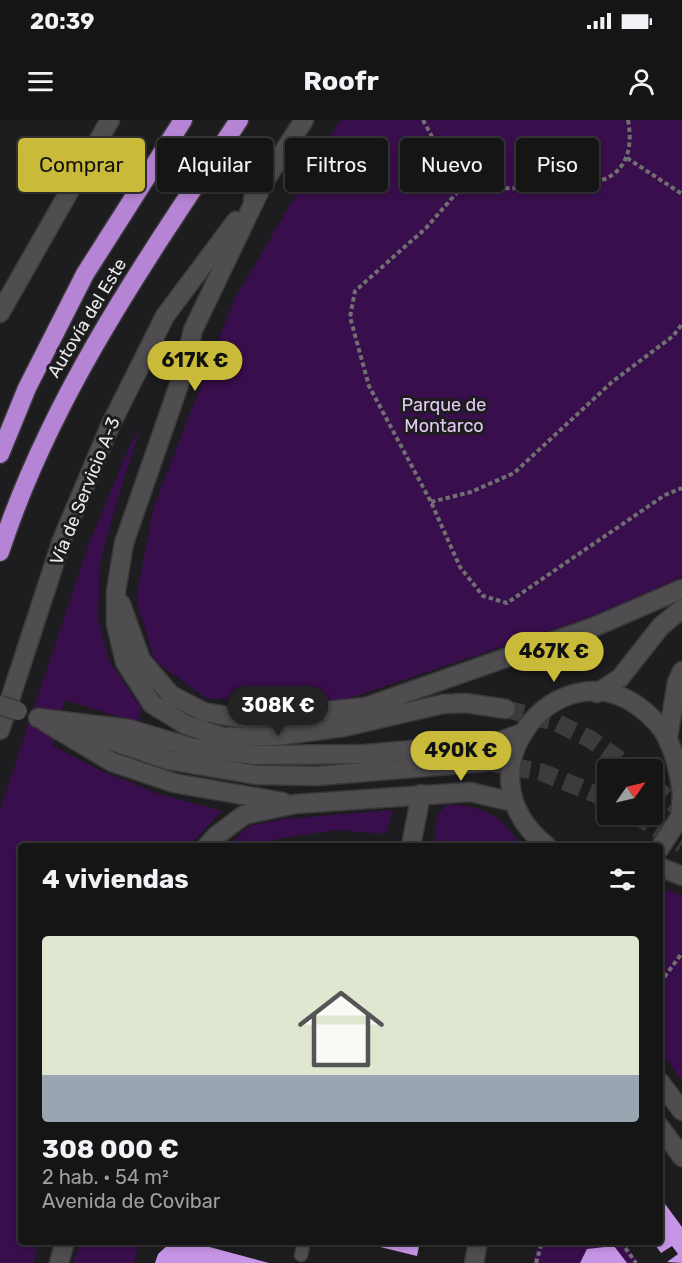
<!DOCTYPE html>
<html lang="es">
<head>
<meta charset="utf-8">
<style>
	:root { --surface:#161516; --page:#232223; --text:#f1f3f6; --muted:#9e9fa1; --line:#353435; --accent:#caba39 }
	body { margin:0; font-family:Rubik,sans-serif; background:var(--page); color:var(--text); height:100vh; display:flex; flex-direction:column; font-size:22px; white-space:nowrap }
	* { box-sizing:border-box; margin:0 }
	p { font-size:20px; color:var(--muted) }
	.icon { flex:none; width:33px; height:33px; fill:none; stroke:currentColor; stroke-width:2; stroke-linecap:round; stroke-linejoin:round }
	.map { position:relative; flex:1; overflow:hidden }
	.sheet { position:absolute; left:18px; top:723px; width:645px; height:402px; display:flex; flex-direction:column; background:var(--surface); border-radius:6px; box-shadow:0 3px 9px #0003,0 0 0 2px var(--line) }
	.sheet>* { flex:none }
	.hud { position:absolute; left:18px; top:18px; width:646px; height:54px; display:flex; gap:12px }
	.needle { width:39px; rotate:56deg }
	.tools { position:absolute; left:597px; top:639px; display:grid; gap:12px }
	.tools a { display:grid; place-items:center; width:66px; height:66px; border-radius:6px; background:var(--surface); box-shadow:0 3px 9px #0003,0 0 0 2px var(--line); font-size:30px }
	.price { position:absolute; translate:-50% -51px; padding:0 14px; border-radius:21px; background:var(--accent); color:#111; font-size:20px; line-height:39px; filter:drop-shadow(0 2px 3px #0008) }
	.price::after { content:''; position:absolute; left:50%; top:36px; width:18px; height:14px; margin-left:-9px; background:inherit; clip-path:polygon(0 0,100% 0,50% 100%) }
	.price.on { background:#222; color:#fff }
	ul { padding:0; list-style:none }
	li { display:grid; align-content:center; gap:12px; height:318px; padding:0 24px }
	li+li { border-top:2px solid var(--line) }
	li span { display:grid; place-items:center; height:186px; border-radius:6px; color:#555 }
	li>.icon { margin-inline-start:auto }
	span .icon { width:108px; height:108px; fill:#fffc; stroke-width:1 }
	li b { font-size:26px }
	h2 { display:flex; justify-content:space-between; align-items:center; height:72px; padding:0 24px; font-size:26px }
	.pill { padding:0 21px; border-radius:6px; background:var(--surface); box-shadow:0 3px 9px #0003,0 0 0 2px var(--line); font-size:21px; line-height:54px }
	.pill.on { background:var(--accent); color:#111 }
	.status { display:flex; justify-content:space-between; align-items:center; height:42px; padding:0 30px; background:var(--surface); direction:ltr }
	.status svg { height:16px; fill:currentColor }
	header { display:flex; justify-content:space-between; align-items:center; height:78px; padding:0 24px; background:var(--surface); font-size:27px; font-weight:700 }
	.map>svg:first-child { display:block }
</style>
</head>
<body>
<div class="status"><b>20:39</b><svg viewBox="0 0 49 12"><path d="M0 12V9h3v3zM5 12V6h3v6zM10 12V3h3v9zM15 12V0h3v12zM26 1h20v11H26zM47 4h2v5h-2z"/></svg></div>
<header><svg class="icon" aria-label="menu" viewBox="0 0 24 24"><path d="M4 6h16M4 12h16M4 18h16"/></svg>Roofr<svg class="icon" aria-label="person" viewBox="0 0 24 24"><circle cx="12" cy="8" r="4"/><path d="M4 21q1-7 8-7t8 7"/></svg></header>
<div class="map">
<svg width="682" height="1143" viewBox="0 0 682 1143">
	<rect width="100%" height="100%" fill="#1d1c1e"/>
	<g fill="#380e4c">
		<path d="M340,0H682V457L590,497L347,579L275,583L206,578L155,541L136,480L153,389L234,180Z"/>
		<path d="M141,307L118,377L100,443L98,498L109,541L141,588L139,603L65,580L52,625L95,648L159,674L222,691L189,726H21V1122H39L33,1143H0V689L88,426L130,325Z"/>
		<path d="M447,685C481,685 503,696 521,726H434L437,695Z"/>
		<path d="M393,690L386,714L337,710L281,718L263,726H228L249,706L284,699Z"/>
		<path d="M660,771H671L682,776V961L660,931Z"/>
		<path d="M80,1122H139L134,1143H73Z"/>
		<path d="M538,1122H624L639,1143H533Z"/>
	</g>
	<g fill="#c795e6">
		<path d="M660,1077L682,1107V1143L667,1142L678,1134L672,1126L661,1133L653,1122H660Z"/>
		<path d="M171,1122H191L269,1143H155L158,1134Z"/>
		<path d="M382,1122H420L417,1136L380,1127Z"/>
		<path d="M614,1126L627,1143H580L587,1129Z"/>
	</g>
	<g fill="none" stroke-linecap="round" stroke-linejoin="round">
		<g stroke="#3c3b3d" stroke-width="18" stroke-dasharray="18 9" stroke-linecap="butt">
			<path d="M506,589L555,602L590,619L634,650"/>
			<path d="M486,642L541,652L608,679"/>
			<path d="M652,665L682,691"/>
			<path d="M634,694L682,724"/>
		</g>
		<g stroke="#3a393a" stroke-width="15">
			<path id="service" d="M301,1135L304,1122"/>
		</g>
		<g stroke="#3a393a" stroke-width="21">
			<g id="minor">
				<path d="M411,726L421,674"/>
				<path d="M660,962L682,991"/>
				<path d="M660,1007L682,1037"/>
				<path d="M474,1143L478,1122"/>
			</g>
		</g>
		<g stroke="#3a393a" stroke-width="21">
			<path id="tertiary" d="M668,617L677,562L682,551"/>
		</g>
		<g stroke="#3a393a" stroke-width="21">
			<g id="secondary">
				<path d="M260,70L193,210L182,256L124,423L116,471V504L125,542L152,584L186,605L223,617L277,616L344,607L443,584L466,583L506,589"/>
				<path d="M253,79L304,0"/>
				<path d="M0,193L110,0"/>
				<path d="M121,484L141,540L171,575L204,592L245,599L366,587L594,507L682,469"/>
				<path d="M597,573L620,558L661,506L682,489"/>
				<path d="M38,598L129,609L193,628L256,635L365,634L495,623L522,613"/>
				<path d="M45,602L112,642L174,663L283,682"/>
				<path d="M0,610L62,420L110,306L165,196L236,101"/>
				<path d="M89,613L168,640L256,655L317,656L486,642"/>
				<path d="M207,726L216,716L244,695L295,684L470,672L513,682"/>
				<path d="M547,726C454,653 557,528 638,586C650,595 662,606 668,620C676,637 679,654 682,673"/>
				<path d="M660,728L680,697L682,674"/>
				<path d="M660,747L682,756"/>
				<path d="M59,1143L65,1122"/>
			</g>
		</g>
		<g stroke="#3a393a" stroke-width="21">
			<g id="motorway">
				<path d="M0,334L27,268L85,154L183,0"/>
				<path d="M0,432C52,273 148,137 239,0"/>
			</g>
		</g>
		<g stroke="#706f71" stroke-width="4" stroke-dasharray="4.5 3" stroke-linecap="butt">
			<path d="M423,0L460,69"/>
			<path d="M628,0C632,21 630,45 609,57C588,70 490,68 460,69L426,108L355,171L350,197L369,266L431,382L460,447L483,476L507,483L665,375L682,368"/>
			<path d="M627,38L682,74"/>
			<path d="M431,382L471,372L514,353L612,262L673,216L682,204"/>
			<path d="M660,863L682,833"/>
			<path d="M621,1122L636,1143"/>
			<path d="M536,1143L542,1122"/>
		</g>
		<use href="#service" stroke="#4f4d50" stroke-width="12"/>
		<use href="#minor" stroke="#4f4d50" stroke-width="18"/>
		<use href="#tertiary" stroke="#4f4d50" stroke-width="18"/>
		<use href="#secondary" stroke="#4f4d50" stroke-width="18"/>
		<use href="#motorway" stroke="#b684d4" stroke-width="18"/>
		<g stroke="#3a393a" stroke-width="21" stroke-linecap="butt">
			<path id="secondary-bridge" d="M0,585L18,591"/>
		</g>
		<use href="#secondary-bridge" stroke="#4f4d50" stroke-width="18"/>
	</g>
	<g text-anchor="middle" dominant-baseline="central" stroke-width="6" stroke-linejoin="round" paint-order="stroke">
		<g font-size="18" fill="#eae9eb" stroke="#1d1c1e">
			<text transform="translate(87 198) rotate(-59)">Autovía del Este</text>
			<text transform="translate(85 371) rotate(-68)">Vía de Servicio A-3</text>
		</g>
		<g font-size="18" fill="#e3caf3" stroke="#1d1c1e">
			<text x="444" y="285">Parque de<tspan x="444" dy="21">Montarco</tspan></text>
		</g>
	</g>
</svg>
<div class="tools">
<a><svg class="needle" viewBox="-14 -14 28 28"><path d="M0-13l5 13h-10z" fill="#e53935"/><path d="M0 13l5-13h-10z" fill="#9e9fa1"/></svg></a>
</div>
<b class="price" style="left:195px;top:272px">617K €</b>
<b class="price" style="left:554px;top:563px">467K €</b>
<b class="price on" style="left:278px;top:617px">308K €</b>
<b class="price" style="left:461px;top:662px">490K €</b>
<div class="hud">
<a class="pill on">Comprar</a>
<a class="pill">Alquilar</a>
<a class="pill">Filtros</a>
<a class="pill">Nuevo</a>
<a class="pill">Piso</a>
</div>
<section class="sheet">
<h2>4 viviendas<svg class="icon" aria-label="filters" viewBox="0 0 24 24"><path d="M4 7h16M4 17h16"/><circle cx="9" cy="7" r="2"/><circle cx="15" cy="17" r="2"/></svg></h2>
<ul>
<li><span style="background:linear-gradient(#dfe7d0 75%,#9aa5b1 0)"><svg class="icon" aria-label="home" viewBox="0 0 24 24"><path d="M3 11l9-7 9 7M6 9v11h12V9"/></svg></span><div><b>308 000 €</b><p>2 hab. · 54 m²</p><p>Avenida de Covibar</p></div></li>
</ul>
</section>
</div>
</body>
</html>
